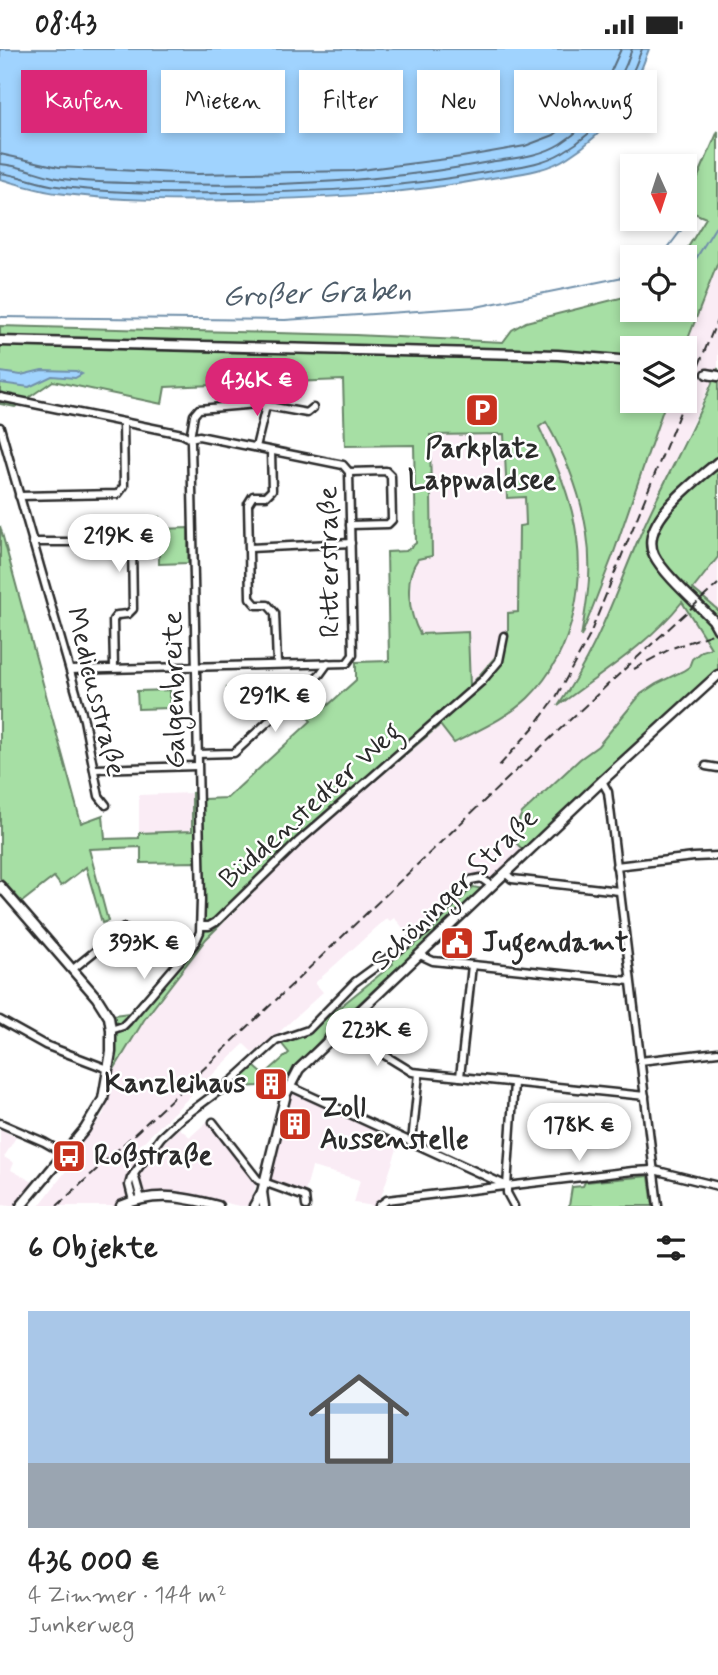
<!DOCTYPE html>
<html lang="de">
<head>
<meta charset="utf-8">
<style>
	:root { --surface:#fff; --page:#f6f6f6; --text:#222; --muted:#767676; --accent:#db2777 }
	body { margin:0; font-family:Mynerve,sans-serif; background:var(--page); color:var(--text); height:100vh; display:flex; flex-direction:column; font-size:26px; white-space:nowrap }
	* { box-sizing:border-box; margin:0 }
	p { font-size:23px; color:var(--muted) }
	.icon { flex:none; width:38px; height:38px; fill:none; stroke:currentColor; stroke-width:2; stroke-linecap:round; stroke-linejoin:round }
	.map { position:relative; height:1157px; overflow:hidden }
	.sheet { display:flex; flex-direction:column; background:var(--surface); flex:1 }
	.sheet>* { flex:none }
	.top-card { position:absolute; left:21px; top:21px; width:677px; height:63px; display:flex; gap:14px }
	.needle { width:46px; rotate:177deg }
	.fabs { position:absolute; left:620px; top:105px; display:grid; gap:14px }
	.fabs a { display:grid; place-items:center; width:77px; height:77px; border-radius:0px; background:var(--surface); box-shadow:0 4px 10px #0003; font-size:35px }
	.price { position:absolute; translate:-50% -60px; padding:0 16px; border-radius:24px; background:#fff; color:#222; font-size:23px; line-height:46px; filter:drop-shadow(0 2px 4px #0008) }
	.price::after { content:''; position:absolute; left:50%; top:42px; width:21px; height:16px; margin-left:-10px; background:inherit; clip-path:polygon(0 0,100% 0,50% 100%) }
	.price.on { background:var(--accent); color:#fff }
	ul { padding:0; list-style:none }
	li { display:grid; align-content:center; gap:14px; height:371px; padding:0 28px }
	li span { display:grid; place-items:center; height:217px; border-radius:0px; color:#555 }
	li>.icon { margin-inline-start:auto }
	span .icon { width:126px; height:126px; fill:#fffc; stroke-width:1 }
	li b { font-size:30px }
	h2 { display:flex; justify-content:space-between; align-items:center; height:84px; padding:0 28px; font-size:30px }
	.chip { padding:0 24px; border-radius:0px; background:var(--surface); box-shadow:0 4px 10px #0003; font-size:24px; line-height:63px }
	.chip.on { background:var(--accent); color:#fff }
	.status { display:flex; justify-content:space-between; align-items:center; height:49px; padding:0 35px; background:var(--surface); direction:ltr }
	.status svg { height:19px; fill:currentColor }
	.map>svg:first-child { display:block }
</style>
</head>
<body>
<div class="status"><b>08:43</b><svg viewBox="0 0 49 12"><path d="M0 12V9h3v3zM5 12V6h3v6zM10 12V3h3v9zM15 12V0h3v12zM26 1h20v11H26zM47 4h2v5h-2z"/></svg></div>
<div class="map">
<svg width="718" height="1157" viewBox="0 0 718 1157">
	<rect width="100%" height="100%" fill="#fff"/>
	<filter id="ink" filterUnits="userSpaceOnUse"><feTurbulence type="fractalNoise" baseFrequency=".0143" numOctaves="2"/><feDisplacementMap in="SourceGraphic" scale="14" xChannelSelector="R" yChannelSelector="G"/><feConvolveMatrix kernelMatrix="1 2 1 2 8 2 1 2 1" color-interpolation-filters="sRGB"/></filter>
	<g filter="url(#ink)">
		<g fill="#faecf5">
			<path d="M718,213V319L641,483L595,596L560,655L642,594L670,567L682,552L711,599L702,602L693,609L689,618L683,622L656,635L641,645L598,697L580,710L522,764L518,773V782L524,802L489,835L479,830L474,831L437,867L410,888L399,874L394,869L390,872L387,869L315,934L323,943L276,986L253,1004L244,995L133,1103L147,1110L179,1079L190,1088L211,1069L257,1131L250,1157H239L185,1144L167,1143H153L128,1150L114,1157H39L69,1118L64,1114L103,1066L110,1045L113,1022L123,1005L144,971L206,890L306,790L440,676L454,694L541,633L552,616L570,580L575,556L578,518L576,485L572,463L561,428L539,378L546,373L575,436L584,466L589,515L583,584L613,506L666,352H684V300Z"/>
			<path d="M504,385L507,448H525L526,477H519L518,564L497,606L469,638L420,585L413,573L410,556L411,530L414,515L418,510L432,507L429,386Z"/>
			<path d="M718,508V561L717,562L692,540Z"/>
			<path d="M192,744V782L139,784V746Z"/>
			<path d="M292,1042L400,1091L381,1148L374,1157L354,1154L360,1131L312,1118L305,1143L270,1133Z"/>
			<path d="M0,1080L16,1088L4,1108L14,1114L11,1121L33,1133L14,1157L0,1156Z"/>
		</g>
		<g fill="#a6dfa4" stroke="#688568" stroke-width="2" fill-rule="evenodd">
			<path d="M718,82V213L684,300L632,299V352H666L613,506L581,588C584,569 588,549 589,529C592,474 573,420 546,373L539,378C552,406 565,434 572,463C588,527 576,602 528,649C507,669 479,681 454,694L440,676L306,790L206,890L144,971L113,1022L116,978L113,966L129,964L206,877L197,867V813L141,814V798L89,800L108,872L102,874L86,818L61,837L54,828L22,853L0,829V477L81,774L103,766L105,790L139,789V784L192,782V744L203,743V750L227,749L311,672L295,653L310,640L326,658L356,631V613L389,612L387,503L406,502L416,494L414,396L345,397L343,331L165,338L162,355L53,332L15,358L0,355V277L355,286L503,293L512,281L526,273L632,246V261H684V208H682L706,169L684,160ZM504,385L507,449L525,448L526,476L519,477L518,563L508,564V589H501L497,606L470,637L468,583L420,585C409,565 403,530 418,510L432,507L430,386Z"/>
			<path d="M718,319V508L693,540L718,561V626L710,627L524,802L516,794L518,773L522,764L580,710L598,697L641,645L656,635L683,622L689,618L692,610L702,602L711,599L682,553C649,595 600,625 558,657C598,600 614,546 641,484C665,428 697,376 718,319Z"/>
			<path d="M143,468H159L160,480L188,479V514L159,515V497H135V488L143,487Z"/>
			<path d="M261,638V645L246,657L227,639Z"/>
			<path d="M170,641V659L138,660L137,642Z"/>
			<path d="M473,838L483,840L325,986L283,1033L268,1026L259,1037L240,1038L216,1048L232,1038L254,1017L264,1026L289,1004L281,994L309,983L393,915L391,910L427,886Z"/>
			<path d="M649,1127L653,1157H569L572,1138L583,1137L585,1133Z"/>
		</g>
		<g fill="#a0d3fe" stroke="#7190aa" stroke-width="2">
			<path d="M0,0H649C633,46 610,82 568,108C544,124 514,125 486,130C406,145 325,149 243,151C181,152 118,152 57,144C38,142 19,135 0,130Z"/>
			<path d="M42,321L76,322L82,325L75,329L52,327L29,338L0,334V323L21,326Z"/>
		</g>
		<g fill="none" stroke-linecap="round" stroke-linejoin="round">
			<g stroke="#5a6e7f" stroke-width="2">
				<path d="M0,105L59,118L196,125L353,122L462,108L525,97L554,86L589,57L602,42L621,0"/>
				<path d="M0,115C19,116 38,125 57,129C90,135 128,133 162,135C272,138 381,134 489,113C513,109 539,108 560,95C596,72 619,39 632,0"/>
				<path d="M0,124C19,126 38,135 57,137C112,145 176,145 232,144C318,143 402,139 486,123C512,118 540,117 563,103C603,80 627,42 642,0"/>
			</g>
			<g stroke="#7190aa" stroke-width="2">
				<path d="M655,208L667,200L692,167"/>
				<path d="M684,229L718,174"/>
				<path d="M0,268L285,271L476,258L623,228L632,223"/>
			</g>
			<g stroke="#2b2b2b" stroke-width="11">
				<g id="minor">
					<path d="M0,348L182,385L190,389L191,393L201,851L200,883L195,894L128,972L123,977L111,981"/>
					<path d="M0,378L84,671L99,747L106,756"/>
					<path d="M256,398L266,357"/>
					<path d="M271,402L272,441L266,447H253L248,455L250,549L256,556H268L275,564L277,615"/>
					<path d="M349,423L386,422L391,427L392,471L388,475L350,476"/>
					<path d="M19,447L118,445L124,437L123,374"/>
					<path d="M32,493H132L133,560L128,565L117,566L113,571L114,619"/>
					<path d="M250,499L351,494"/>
					<path d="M70,621L347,614L353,606L349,423L343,416L199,387L190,389L194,366L199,360L257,355L307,364L313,359"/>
					<path d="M197,705L234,704L320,625L328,614"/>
					<path d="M706,717L718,719"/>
					<path d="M95,720L197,717"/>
					<path d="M602,732L608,743L658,1157"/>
					<path d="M616,817L694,808L718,807"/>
					<path d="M505,824L512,830L619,842"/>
					<path d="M201,877H209L216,873L299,792L482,632L499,612L504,587"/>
					<path d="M420,906L433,912L630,932"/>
					<path d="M73,920L124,879"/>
					<path d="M0,971L45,996L108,1020"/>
					<path d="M342,980L412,1023L645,1047"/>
					<path d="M640,1012L718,1003"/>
					<path d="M460,1028L472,916"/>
					<path d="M289,1037L505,1136"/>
					<path d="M213,1073L258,1131L305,1148L306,1157"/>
					<path d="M0,1074L44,1093L65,1105"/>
					<path d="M412,1093L419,1024"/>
					<path d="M134,1125L141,1150"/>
					<path d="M133,1152L129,1136L131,1129L161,1088L178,1072L232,1032L276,992L308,981L355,933L426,881L471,831L481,829L492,837"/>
					<path d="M379,1157L387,1151L633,1122L654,1121L718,1137"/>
					<path d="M514,1157L507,1144V1137L514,1034"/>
				</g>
			</g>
			<g stroke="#2b2b2b" stroke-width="13">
				<g id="major">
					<path d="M0,292L558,306L632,312"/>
					<path d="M684,321L690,322"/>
					<path d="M707,325L718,327"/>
					<path d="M718,413C696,432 638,473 654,506C664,526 697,554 713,571L718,580"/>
					<path d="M0,837L97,949L109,968L111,981V1003L103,1050L85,1080L21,1157"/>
					<path d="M121,1157C155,1142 184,1148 218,1157"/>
					<path d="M254,1157L262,1143"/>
					<path d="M264,1157L262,1143L286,1045L299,1020L602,732L718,626"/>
				</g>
			</g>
			<use href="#minor" stroke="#fff" stroke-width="6"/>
			<use href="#major" stroke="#fff" stroke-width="8"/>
			<g stroke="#2b2b2b" stroke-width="2" stroke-dasharray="10 5" stroke-linecap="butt">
				<path d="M634,620L672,599L718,583"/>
				<path d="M499,717L534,678L556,648L588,590L718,269"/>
				<path d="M57,1157C280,952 493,737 718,535"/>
			</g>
		</g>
	</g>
	<defs>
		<g id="parking-square" transform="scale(1.75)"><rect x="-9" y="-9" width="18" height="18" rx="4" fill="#c8321e" stroke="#fff"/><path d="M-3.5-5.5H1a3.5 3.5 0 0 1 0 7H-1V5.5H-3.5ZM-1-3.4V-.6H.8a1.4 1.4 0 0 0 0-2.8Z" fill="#fff"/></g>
		<g id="civic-square" transform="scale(1.75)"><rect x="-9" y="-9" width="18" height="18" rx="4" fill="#c8321e" stroke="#fff"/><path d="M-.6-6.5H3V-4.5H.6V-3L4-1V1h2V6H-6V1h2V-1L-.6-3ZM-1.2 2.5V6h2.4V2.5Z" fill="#fff"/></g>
		<g id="building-square" transform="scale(1.75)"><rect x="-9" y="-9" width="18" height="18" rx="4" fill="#c8321e" stroke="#fff"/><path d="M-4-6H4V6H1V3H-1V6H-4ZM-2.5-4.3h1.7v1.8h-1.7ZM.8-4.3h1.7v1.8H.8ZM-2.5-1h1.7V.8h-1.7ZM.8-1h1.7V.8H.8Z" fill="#fff"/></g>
		<g id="bus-square" transform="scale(1.75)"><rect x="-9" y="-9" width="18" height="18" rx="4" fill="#c8321e" stroke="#fff"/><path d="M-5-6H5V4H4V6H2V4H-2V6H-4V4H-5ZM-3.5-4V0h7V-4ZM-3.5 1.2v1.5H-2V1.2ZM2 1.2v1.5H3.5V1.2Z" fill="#fff"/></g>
	</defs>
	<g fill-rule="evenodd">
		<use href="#parking-square" x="482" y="361"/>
		<use href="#civic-square" x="457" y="894"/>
		<use href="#building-square" x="271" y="1035"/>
		<use href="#building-square" x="295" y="1075"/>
		<use href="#bus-square" x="69" y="1107"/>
	</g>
	<g text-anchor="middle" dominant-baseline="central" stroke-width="5" stroke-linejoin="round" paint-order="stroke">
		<g font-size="28" font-weight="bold" fill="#2b2b2b" stroke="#fff" text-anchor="start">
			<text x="482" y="400" text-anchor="middle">Parkplatz<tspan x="482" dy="32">Lappwaldsee</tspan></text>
			<text x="482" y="894">Jugendamt</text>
			<text x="246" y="1035" text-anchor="end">Kanzleihaus</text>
			<text x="320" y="1059">Zoll<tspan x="320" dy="32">Aussenstelle</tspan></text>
			<text x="94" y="1107">Roßstraße</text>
		</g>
		<g font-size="28" fill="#2b2b2b" stroke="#fff">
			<text transform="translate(330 513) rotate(-91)">Ritterstraße</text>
			<text transform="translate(175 641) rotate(-91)">Galgenbreite</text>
			<text transform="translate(95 643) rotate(76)">Medicusstraße</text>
			<text transform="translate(311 757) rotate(-42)">Büddenstedter Weg</text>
			<text transform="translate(455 841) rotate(-44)">Schöninger Straße</text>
		</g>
		<g font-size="30" font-style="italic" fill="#4e5d6a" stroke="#fff">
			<text transform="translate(317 245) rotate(-2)">Großer Graben</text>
		</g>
	</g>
</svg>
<div class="fabs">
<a><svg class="needle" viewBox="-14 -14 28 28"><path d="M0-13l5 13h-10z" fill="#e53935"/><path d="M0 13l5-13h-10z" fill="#767676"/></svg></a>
<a><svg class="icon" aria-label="locate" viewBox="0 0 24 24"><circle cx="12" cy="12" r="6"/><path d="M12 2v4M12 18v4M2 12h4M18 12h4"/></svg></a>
<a><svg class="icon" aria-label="layers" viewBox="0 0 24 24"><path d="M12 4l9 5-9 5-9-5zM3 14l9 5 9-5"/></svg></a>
</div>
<b class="price on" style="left:257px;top:369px">436K €</b>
<b class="price" style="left:119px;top:525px">219K €</b>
<b class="price" style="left:275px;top:685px">291K €</b>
<b class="price" style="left:144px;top:932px">393K €</b>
<b class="price" style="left:377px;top:1019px">223K €</b>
<b class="price" style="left:579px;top:1114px">178K €</b>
<div class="top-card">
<a class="chip on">Kaufen</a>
<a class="chip">Mieten</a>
<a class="chip">Filter</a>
<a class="chip">Neu</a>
<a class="chip">Wohnung</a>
</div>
</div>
<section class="sheet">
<h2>6 Objekte<svg class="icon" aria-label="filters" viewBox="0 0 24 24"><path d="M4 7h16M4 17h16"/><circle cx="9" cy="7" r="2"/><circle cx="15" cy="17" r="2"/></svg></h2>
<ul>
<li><span style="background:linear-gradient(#a9c7e8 70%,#9aa5b1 0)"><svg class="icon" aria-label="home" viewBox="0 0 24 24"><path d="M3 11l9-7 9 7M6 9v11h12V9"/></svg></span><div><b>436 000 €</b><p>4 Zimmer · 144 m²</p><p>Junkerweg</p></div></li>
</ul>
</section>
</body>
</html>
